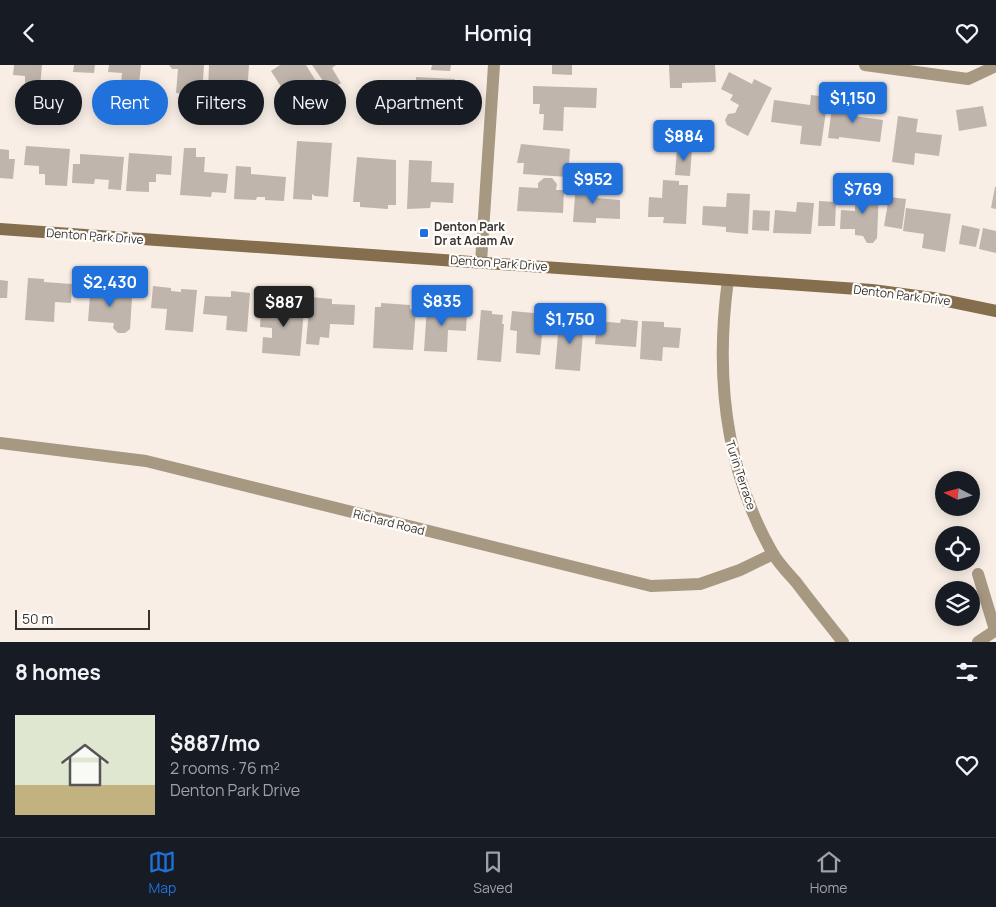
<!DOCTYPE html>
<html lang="en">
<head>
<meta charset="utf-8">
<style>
	:root { --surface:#171b24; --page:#20242c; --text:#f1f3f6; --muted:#9ea1a6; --line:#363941; --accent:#2071dc }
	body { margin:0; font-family:Manrope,sans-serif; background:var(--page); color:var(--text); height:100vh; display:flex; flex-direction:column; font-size:19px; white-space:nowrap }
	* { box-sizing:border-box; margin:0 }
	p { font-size:16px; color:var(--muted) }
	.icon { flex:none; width:28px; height:28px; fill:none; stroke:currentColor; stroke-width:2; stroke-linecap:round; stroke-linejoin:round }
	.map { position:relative; height:577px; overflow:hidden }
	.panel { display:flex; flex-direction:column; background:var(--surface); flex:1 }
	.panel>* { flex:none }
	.banner { position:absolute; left:15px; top:15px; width:500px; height:45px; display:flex; gap:10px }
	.needle { width:32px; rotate:276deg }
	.tools { position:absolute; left:935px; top:406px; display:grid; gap:10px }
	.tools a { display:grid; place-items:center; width:45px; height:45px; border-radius:50%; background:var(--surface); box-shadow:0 2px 12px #0003; font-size:25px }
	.scale { position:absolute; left:15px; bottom:12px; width:135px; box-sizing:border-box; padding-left:5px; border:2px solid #37332f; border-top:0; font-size:14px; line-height:18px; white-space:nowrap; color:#37332f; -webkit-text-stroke:4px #fffdfb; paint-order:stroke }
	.price { position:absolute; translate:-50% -42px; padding:0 11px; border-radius:5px; background:var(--accent); color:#fff; font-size:16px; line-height:32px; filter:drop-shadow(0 1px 2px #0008) }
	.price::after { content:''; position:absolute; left:50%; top:30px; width:15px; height:11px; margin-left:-8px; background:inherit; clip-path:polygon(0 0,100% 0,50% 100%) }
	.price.current { background:#222; color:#fff }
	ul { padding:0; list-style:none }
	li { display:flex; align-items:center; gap:15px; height:125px; padding:0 15px }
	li+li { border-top:1px solid var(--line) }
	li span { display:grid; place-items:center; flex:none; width:140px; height:100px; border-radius:0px; color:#555 }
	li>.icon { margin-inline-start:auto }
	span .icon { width:60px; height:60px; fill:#fffc; stroke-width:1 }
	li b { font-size:21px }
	h2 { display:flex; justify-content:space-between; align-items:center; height:60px; padding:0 15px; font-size:21px }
	.chip { padding:0 18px; border-radius:22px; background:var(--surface); box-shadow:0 2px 12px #0003; font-size:18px; line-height:45px }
	.chip.current { background:var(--accent); color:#fff }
	header { display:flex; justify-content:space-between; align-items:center; height:65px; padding:0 15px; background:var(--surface); font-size:22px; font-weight:600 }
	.tab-bar { display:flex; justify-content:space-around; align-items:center; height:70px; border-top:1px solid var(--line); background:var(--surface); font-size:14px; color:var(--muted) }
	.tab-bar a { display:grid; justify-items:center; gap:2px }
	.tab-bar .current { color:var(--accent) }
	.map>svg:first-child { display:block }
</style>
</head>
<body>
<header><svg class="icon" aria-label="back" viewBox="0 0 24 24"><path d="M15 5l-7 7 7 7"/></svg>Homiq<svg class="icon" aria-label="heart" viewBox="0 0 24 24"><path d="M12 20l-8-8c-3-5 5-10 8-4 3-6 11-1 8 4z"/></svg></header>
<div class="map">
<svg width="996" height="577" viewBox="0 0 996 577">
	<rect width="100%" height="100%" fill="#f8eee5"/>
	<g fill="#bfb5ac">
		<path d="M14,0H42L40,22L25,21V11L13,10Z"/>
		<path d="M74,0H95L94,8L73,7Z"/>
		<path d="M109,0H141L139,19L121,18L122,8L108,7Z"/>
		<path d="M169,0H204L202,30L176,28L178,4H172Z"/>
		<path d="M209,0H249L247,30L208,26Z"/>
		<path d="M280,0H306L319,21L303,32L298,24L287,31L271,6Z"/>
		<path d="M312,0H336L332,3L341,18L330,26Z"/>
		<path d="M432,0H451L450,6L431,5Z"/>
		<path d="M552,0H572V10L552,9Z"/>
		<path d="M669,0H715L716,17L682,18V23H670Z"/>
		<path d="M729,7L752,19L754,14L772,23L748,71L727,60L725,55L728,49L735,48L739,40L730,35L733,30L721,24Z"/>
		<path d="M416,12L455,14L453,36H449L448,52L428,51L429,34H415Z"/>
		<path d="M533,21L597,23L596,43L564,42L563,66L543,65L544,49H539L540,39H533Z"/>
		<path d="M811,30L828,32L821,81L800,79L802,61L771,57L774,35L810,40Z"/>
		<path d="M833,34L855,37L853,51L883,55L880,77L839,72V74L828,73Z"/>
		<path d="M983,41L987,61L959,66L956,45Z"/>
		<path d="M898,51L918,54L916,67L942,70L939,91L915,88L914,100L892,97Z"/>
		<path d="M297,76L332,78L328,132L315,131L312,129V135L293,134Z"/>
		<path d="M521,79L570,84L568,112L523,109L524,98H517Z"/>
		<path d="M26,81L70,84L67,121L45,120V109H39V101L24,100Z"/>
		<path d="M184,83H196V92H205L204,107L228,109L226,128L212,127L211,132L180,130Z"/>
		<path d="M677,83L692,84L690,111L675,110Z"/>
		<path d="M0,84L9,85V94H15L13,114L0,113Z"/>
		<path d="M129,88L172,91L171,110L156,109V117H149V127L126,126Z"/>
		<path d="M80,89L124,92L121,125L108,124L109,115L95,114L94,119L72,118L73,99H80Z"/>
		<path d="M357,92L396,95V140H388V144L360,142V137H353Z"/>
		<path d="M409,95L432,96L431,117L454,118L453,138L431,137L430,143L407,144Z"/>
		<path d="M236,101L251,102V109L286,112L284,136L265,135V132H257L256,135L234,134Z"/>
		<path d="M544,113H552L557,119L556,125H564L563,148L517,146L519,122L538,123V118Z"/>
		<path d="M663,115L679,116V120H688L686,159L663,158L664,152H648L649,132L662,133Z"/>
		<path d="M576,118L597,119L596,133L620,135V154L596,153V158L573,157Z"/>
		<path d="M995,122H996V144L991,143Z"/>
		<path d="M855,125H879L877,173L873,178H867L863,171L855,170V164H840L841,145L855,146Z"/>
		<path d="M727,128L750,129L748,169L726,167V162L702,160L703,141L726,142Z"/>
		<path d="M889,132L906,134L902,164L884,161Z"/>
		<path d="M819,136L836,137L835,161H818Z"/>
		<path d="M797,137L814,138L811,169L773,168L775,145L796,147Z"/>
		<path d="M906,143L951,149L945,187L922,183L924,169L903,166Z"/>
		<path d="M753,145L770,146L769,166L752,165Z"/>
		<path d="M962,160L980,164L976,182L959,179Z"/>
		<path d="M983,163L996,166V188L979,184Z"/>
		<path d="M28,213L44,214V217L72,219L71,238L55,237L54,257L25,255Z"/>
		<path d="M0,215L8,216L7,233H0Z"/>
		<path d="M91,217L109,219L108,231L132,233L130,264L125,268H118L113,263L114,258L88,256Z"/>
		<path d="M153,221L171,223V226L181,227V224L197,225L193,267L165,265L167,244L151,243Z"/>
		<path d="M231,226L250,228L247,267L226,265L227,251L203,249L205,231L231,232Z"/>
		<path d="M288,232L305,233L300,291L262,288L263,272L272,273V263L260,262L261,244L282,245L283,235L288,236Z"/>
		<path d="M310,232L332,234V239L355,240L354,260L330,259L329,273L320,272L319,280L306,279Z"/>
		<path d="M381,238L410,240V244L416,245L413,285L373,283L375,242H381Z"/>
		<path d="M427,241L467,247L466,266L448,265L447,287L424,286Z"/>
		<path d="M481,245L492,246V249L503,250L502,259H504L501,297L477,295Z"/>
		<path d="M512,246L544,249L540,290L516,288L517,266L510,265Z"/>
		<path d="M572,251L584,252L580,306L555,304L559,258L571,259Z"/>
		<path d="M621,254L638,256L636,282L595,279L597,256L620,258Z"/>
		<path d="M642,256L664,257V262L681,263L679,283L663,282L662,296L640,294Z"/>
	</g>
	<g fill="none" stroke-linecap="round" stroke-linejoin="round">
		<g stroke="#a79882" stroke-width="12">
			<path d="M865,0L968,14L996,1"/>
			<path d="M481,197L494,0"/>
			<path d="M728,215C715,310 724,402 772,487C778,498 788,508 796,517C811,537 827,557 843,577"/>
			<path d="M0,378L146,396L651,521L700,519L740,505L773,489"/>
			<path d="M978,509L995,565"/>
			<path d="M978,577L996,565"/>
		</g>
		<path stroke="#846e4d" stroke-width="12" d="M0,164L872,225L933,233L996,246"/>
	</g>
	<rect fill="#2071dc" stroke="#fffdfb" stroke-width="2" x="419" y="163" width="10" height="10" rx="2.5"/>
	<g text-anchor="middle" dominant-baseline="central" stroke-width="4.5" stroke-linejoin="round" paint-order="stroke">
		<g font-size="12" font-weight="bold" fill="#37332f" stroke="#fffdfb" text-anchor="start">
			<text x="434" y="161">Denton Park<tspan x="434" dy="14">Dr at Adam Av</tspan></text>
		</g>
		<g font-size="12" fill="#37332f" stroke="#fffdfb">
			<text transform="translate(95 171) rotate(4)">Denton Park Drive</text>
			<text transform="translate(499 198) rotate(4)">Denton Park Drive</text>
			<text transform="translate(902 230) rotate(7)">Denton Park Drive</text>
			<text transform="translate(741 410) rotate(72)">Turin Terrace</text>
			<text transform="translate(389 457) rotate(14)">Richard Road</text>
		</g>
	</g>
</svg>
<div class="tools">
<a><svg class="needle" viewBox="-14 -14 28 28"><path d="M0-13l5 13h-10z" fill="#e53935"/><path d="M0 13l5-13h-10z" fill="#9ea1a6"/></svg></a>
<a><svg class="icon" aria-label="locate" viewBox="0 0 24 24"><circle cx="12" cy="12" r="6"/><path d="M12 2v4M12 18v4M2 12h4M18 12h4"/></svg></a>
<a><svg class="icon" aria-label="layers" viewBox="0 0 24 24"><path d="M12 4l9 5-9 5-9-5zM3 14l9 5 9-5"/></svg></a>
</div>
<div class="scale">50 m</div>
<b class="price" style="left:853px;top:59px">$1,150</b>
<b class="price" style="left:684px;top:97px">$884</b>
<b class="price" style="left:593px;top:140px">$952</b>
<b class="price" style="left:863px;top:150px">$769</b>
<b class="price" style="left:110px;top:243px">$2,430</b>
<b class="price" style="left:442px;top:262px">$835</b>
<b class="price current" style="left:284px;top:263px">$887</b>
<b class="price" style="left:570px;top:280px">$1,750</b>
<div class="banner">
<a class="chip">Buy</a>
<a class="chip current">Rent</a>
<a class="chip">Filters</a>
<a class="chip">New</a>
<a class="chip">Apartment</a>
</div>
</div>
<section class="panel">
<h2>8 homes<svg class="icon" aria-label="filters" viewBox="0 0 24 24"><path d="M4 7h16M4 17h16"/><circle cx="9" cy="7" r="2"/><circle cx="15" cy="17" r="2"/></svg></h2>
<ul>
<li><span style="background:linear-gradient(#dfe7d0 70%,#c2b280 0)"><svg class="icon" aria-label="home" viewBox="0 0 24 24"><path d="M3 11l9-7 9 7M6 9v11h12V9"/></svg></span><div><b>$887/mo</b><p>2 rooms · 76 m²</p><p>Denton Park Drive</p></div><svg class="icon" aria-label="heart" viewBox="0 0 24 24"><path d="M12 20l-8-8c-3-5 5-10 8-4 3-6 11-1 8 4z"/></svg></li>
</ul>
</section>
<nav class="tab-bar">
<a class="current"><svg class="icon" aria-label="map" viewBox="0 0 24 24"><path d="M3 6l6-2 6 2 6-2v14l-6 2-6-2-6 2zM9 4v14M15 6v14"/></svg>Map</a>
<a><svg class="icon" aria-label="saved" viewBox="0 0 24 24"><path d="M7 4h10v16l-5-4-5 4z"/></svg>Saved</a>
<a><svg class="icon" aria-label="home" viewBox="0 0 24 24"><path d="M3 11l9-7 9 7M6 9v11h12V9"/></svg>Home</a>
</nav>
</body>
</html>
